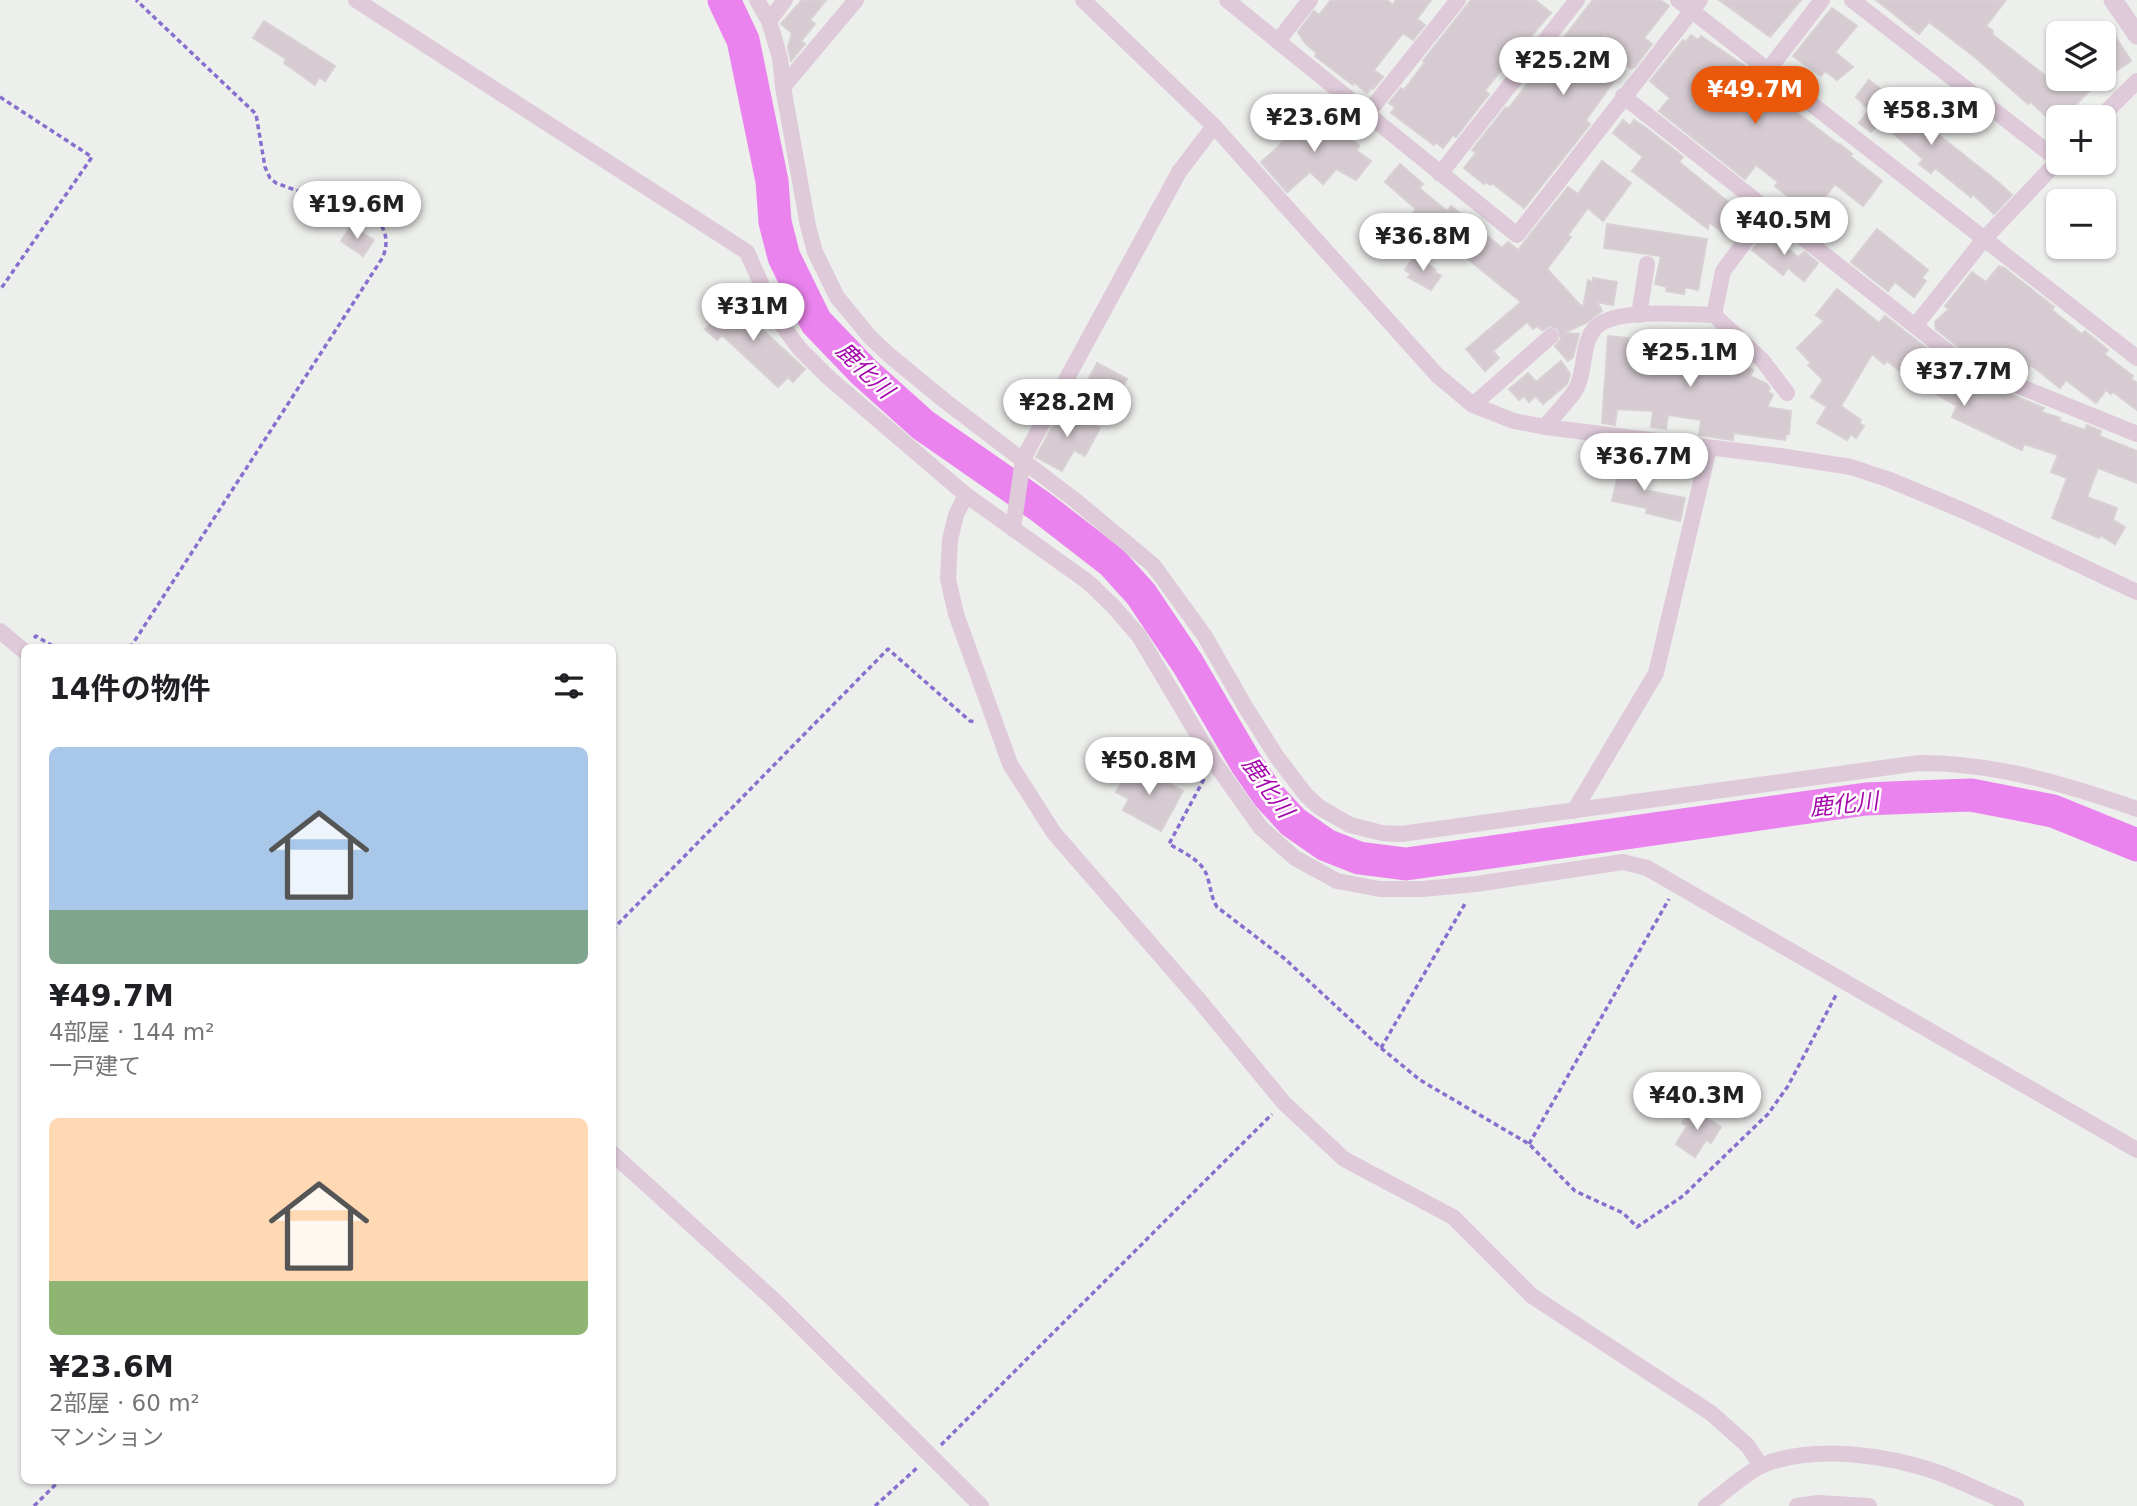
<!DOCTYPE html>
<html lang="ja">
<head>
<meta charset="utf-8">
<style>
	:root { --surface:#fff; --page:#f6f6f6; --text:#202124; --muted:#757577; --accent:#ea580c }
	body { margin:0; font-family:"DejaVu Sans","Noto Sans JP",sans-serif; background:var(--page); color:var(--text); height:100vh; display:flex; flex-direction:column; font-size:26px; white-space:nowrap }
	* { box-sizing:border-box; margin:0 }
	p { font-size:23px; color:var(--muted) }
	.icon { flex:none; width:38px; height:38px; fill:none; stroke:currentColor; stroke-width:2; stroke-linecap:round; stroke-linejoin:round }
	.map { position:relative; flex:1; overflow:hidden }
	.panel { position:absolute; left:21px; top:644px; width:595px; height:840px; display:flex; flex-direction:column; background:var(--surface); border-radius:10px; box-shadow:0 2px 5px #0004 }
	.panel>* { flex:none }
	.buttons { position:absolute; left:2046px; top:21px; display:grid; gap:14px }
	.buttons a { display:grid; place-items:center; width:70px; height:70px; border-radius:10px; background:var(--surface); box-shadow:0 2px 5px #0004; font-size:35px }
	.price { position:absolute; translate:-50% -60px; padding:0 16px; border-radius:24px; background:#fff; color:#222; font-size:23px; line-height:46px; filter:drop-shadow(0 2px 4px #0008) }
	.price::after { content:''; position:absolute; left:50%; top:42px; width:21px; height:16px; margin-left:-10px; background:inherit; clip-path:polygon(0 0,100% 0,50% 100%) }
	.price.active { background:var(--accent); color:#fff }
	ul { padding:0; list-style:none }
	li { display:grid; align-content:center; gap:14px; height:371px; padding:0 28px }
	li span { display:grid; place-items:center; height:217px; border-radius:10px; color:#555 }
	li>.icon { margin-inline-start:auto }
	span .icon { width:126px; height:126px; fill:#fffc; stroke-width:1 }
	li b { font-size:30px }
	h2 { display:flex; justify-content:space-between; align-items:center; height:84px; padding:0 28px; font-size:30px }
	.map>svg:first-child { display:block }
</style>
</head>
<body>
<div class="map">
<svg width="2137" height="1506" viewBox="0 0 2137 1506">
	<rect width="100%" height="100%" fill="#edefec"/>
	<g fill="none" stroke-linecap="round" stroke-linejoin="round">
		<path stroke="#eb83ee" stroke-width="33" d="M724,0L743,40L772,181L775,222L784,257L816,322L864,372L923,425L1041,507L1112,562L1141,594L1188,664L1246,763L1269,796L1293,822L1326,845L1359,858L1406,864L1866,799L1915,797L1971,795L2053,811L2137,845"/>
	</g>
	<g fill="#d5cbd1" stroke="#d8d0d5" stroke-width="2">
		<path d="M802,0H826L810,20L815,24L801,41L805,44L791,61L788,47L792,33L781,24Z"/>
		<path d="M1331,0H1387L1393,5L1396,0H1431L1417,19L1425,25L1413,40L1403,33L1374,70L1383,77L1373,89L1371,88L1367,93L1355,83L1353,85L1315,56L1317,53L1306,44L1298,32L1314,11L1319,15Z"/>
		<path d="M1471,0H1535L1551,13L1515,55L1514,54L1485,90L1489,94L1456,137L1453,135L1443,148L1436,142L1434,145L1391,113L1395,107L1389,103L1401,88L1404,90L1425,62L1423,61Z"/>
		<path d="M1593,0H1660L1669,6L1644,38L1652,44L1635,67L1631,69L1626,64L1586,120L1590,124L1524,208L1492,183L1490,185L1486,182L1484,184L1464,168L1476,153L1472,150L1506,107L1508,109Z"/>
		<path d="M1719,0H1801L1770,37Z"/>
		<path d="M1876,0H2006L1986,26L1993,31L1992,34L2052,81L2053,79H2101L2064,117H2058L2056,126L2031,102L2028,104L1976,58L1929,22L1919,34Z"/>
		<path d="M1832,8L1857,26L1835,52L1853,67L1837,80L1825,71L1821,76L1793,56Z"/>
		<path d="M264,21L335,66L325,81L319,77L315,85L284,63L286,59L253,38Z"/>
		<path d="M2113,33L2131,61L2104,79V39Z"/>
		<path d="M1691,35L1698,40L1701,36L1752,71L1777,91L1774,95L1839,145L1840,144L1852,154L1850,156L1882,181L1863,206L1835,184L1815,210L1801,202L1799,206L1775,186L1778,182L1756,165L1745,179L1659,111L1670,98L1650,81L1683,40L1686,42Z"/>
		<path d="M1869,80L1998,182L2012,195L1994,214L1973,194L1971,197L1935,168L1931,173L1919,164L1923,159L1880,122L1871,132L1859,123L1869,110L1856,97Z"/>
		<path d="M1302,113L1331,130L1334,125L1359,145L1357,151L1371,161L1356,180L1336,169L1323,184L1310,172L1287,192L1261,162L1278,147Z"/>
		<path d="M1623,120L1630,126L1634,120L1646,128L1683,157L1679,162L1749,219L1735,238L1729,233L1727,236L1709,222L1708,229L1632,171L1643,157L1613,133Z"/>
		<path d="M1602,161L1631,183L1603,221L1588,208L1568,235L1571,237L1547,269L1583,308L1588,280L1593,283V278L1617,282L1613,305L1597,302L1602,311L1586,323L1564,333L1579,334L1573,357L1568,361L1555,346L1561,339L1558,329L1550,326L1542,330L1537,326L1533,329L1527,322L1493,351L1499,358L1485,371L1466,349L1521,302L1412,214L1416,209L1385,182L1400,164L1423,184L1419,188L1447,211L1451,206L1502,248L1508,242L1518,250L1568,187L1578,194Z"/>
		<path d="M1607,224L1707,239L1698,290L1685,287L1684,294L1666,291L1667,287L1655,284L1661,256L1604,248Z"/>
		<path d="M351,226L374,240L363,256L341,241Z"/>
		<path d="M1877,229L1928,270L1922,278L1926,281L1914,297L1895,282L1888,291L1851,262Z"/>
		<path d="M1766,231L1798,257L1805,252L1818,263L1804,281L1788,268L1783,275L1752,250Z"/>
		<path d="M1415,255L1436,270L1435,272L1441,276L1431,290L1408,277L1411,274L1405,270Z"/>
		<path d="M1999,266L2002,268L2003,267L2054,307L2052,310L2078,331L2082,334L2085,331L2108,350L2104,354L2133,376L2131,379L2137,383V410L2113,392L2111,394L2106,390L2096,403L2066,380L2060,388L2031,365L2022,376L1967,354L1936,329L1935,322L1949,309L1945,306L1972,272L1986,282Z"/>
		<path d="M1837,289L1879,323L1885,316L1958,373L2044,408L2041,412L2060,418L2059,421L2085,430L2087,425L2101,431L2099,436L2137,451V483L2098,468L2087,497L2117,508L2113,520L2125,527L2115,544L2100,535L2099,538L2052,518L2067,478L2051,472L2058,455L2024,444L2022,450L1952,417L1957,406L1929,390L1903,369L1901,372L1887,361L1884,364L1872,354L1841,406L1861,420L1859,423L1864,426L1856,438L1851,434L1847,440L1817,423L1827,407L1811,397L1823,380L1808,365L1811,363L1797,348L1824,321L1816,315Z"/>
		<path d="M722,299L735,312L743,304L758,318L754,322L805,369L793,382L788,377L778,387L722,335L717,340L705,329L710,325L707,321Z"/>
		<path d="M1608,336L1628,338L1627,341L1663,344H1683L1684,337L1713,339L1712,350L1740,360L1738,364L1753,370L1750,376L1767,384L1770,388L1768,392L1773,395L1767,407L1791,411L1789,434H1786L1785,440L1734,433L1733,440L1699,435L1701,420L1668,415L1666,429L1651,427L1653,411L1617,409L1615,425L1602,423Z"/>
		<path d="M1561,361L1570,374L1569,378L1567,384L1543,404L1536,396L1529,402L1524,396L1519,400L1509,389L1528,373L1536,382Z"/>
		<path d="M1097,363L1127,379L1115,402L1085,386Z"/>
		<path d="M1063,407L1100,428L1085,456L1074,450L1062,471L1036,457Z"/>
		<path d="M1622,457L1638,459L1637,470H1640L1637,481L1645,483L1644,490L1685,498L1680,521L1646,513L1647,508L1612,501Z"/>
		<path d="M1132,763L1183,791L1161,831L1123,810L1129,799L1116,792Z"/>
		<path d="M1691,1108L1721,1127L1711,1143L1706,1140L1695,1157L1676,1144L1687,1126L1682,1123Z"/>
	</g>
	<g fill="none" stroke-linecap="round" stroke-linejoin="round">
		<g stroke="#886fce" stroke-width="3.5" stroke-dasharray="5 3.5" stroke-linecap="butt">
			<path d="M0,97L92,157L0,290"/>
			<path d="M34,638L36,636L56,648"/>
			<path d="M130,648L383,257C388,243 387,233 378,220L276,183L270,178L265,167L256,114L136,0"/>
			<path d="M1204,779L1169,844C1184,853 1204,861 1208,879C1211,889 1211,897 1217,907L1285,959L1381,1048L1420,1080L1529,1144L1575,1191L1623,1213L1637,1227L1683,1196L1768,1114L1788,1086L1836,995"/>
			<path d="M612,930L888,649L970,721L976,722"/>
			<path d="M1381,1048L1466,902"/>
			<path d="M1529,1144L1669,899"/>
			<path d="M941,1445L1272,1114"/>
			<path d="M34,1506L60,1480"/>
			<path d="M875,1506L918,1467"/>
		</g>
		<g stroke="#decad9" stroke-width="16">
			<path d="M356,0L747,252L776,317L799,348L829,378L966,495L1088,582L1113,606L1139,636L1214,762L1261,828L1295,858L1337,881L1380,889H1422L1476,884L1623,862L1647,868L2137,1150"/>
			<path d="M757,0L769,21L780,58L783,87L808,226L815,252L837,297L870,337L889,355L945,401L1076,501L1153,565L1204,635L1246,708L1277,757L1306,795L1319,807L1350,825L1382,833L1401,834L1919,763C1996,763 2065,784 2137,809"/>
			<path d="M1083,0L1214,126L1437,375L1473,405L1514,421L1545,427L1780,456L1851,467L1890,480L1971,514L2137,592"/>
			<path d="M1227,0L1517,235L1700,0"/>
			<path d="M1678,0L2137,358"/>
			<path d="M1852,0L2058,160"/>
			<path d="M769,21L785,0"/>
			<path d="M1278,41L1310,0"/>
			<path d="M1768,70L1822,0"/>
			<path d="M783,87L856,0"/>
			<path d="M1623,96L1962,363L2137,434"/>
			<path d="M1367,114L1458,0"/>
			<path d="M2101,117L2137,81"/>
			<path d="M1440,174L1577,0"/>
			<path d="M1639,315L1647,264"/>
			<path d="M1714,315L1762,360L1787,393"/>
			<path d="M1915,326L1984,239L2058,161"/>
			<path d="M1473,405L1551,336"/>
			<path d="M1545,427C1555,414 1568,402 1576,389C1586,371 1581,342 1596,327C1617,307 1686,315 1714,315L1723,271L1768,211"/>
			<path d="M966,495L956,515L950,540L948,579L956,614L1010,764L1054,833L1199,1000L1284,1103L1344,1159L1453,1217L1532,1296L1711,1413L1748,1446L1761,1466"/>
			<path d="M1013,529L1023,459L1179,172L1214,126"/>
			<path d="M0,631L24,651"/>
			<path d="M1574,811L1656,673L1709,448"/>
			<path d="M612,1153L775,1301L981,1506"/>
			<path d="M1706,1506C1723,1494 1745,1473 1763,1465C1814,1444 1891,1455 1942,1474C1967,1484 1991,1496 2016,1506"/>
			<path d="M1797,1506L1818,1503L1869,1506"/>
		</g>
		<path stroke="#decad9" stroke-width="19" d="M2113,0L2137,35"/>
	</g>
	<g text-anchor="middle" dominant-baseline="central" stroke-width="5" stroke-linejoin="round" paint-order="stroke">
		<g font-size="23" font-style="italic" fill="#a508aa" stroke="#fff">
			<text transform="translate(865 370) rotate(44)">鹿化川</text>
			<text transform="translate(1268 787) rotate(54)">鹿化川</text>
			<text transform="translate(1844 804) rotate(-6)">鹿化川</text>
		</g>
	</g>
</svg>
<div class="buttons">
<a><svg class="icon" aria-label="layers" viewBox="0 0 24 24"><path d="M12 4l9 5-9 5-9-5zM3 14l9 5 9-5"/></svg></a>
<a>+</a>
<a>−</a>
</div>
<b class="price" style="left:1563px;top:97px">¥25.2M</b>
<b class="price active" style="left:1755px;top:126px">¥49.7M</b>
<b class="price" style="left:1931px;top:147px">¥58.3M</b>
<b class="price" style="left:1314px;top:154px">¥23.6M</b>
<b class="price" style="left:357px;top:241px">¥19.6M</b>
<b class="price" style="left:1784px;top:257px">¥40.5M</b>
<b class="price" style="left:1423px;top:273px">¥36.8M</b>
<b class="price" style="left:753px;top:343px">¥31M</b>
<b class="price" style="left:1690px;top:389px">¥25.1M</b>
<b class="price" style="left:1964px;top:408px">¥37.7M</b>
<b class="price" style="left:1067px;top:439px">¥28.2M</b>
<b class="price" style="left:1644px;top:493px">¥36.7M</b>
<b class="price" style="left:1149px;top:797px">¥50.8M</b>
<b class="price" style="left:1697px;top:1132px">¥40.3M</b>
<section class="panel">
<h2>14件の物件<svg class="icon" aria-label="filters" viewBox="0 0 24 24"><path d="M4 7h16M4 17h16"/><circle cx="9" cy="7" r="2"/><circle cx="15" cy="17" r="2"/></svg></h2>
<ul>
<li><span style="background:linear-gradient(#a9c7e8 75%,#7fa58c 0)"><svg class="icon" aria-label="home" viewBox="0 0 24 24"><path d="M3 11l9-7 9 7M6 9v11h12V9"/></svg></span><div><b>¥49.7M</b><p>4部屋 · 144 m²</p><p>一戸建て</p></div></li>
<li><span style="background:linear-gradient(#ffd9b3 75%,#8fb573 0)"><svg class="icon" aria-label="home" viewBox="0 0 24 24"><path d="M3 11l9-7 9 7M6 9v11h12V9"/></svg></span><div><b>¥23.6M</b><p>2部屋 · 60 m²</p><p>マンション</p></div></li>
</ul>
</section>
</div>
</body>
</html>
